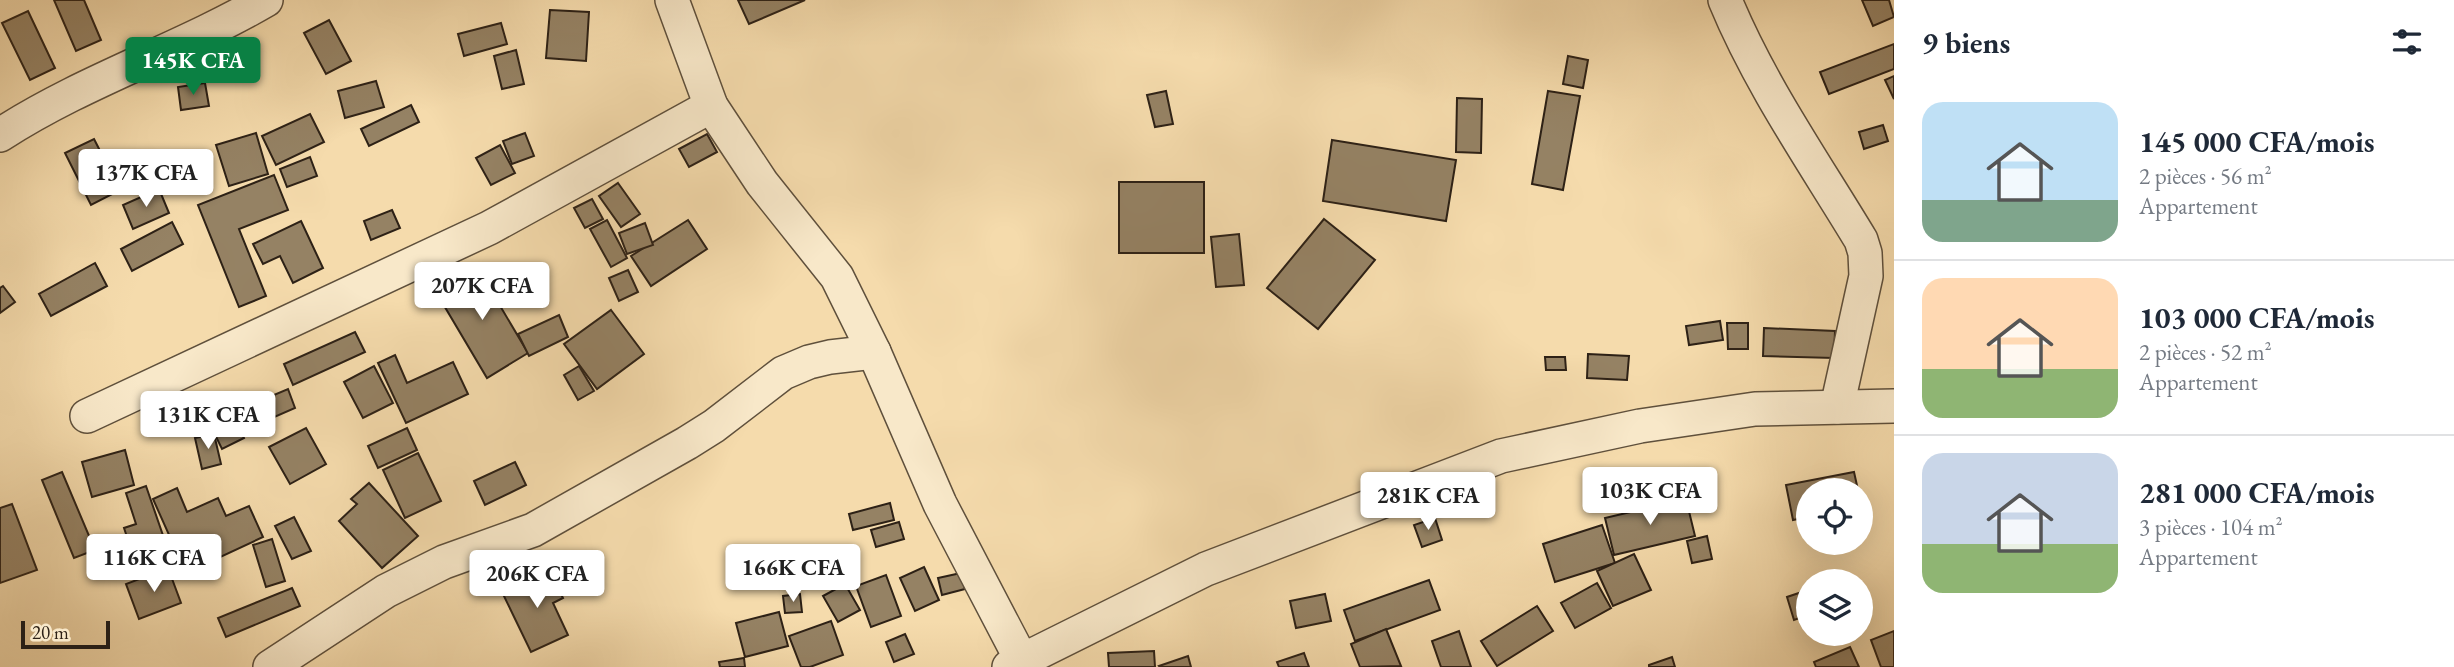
<!DOCTYPE html>
<html lang="fr">
<head>
<meta charset="utf-8">
<style>
	:root { --surface:#fff; --page:#f2f2f3; --text:#1f2937; --muted:#747a83; --line:#e0e1e3; --accent:#0b8043 }
	body { margin:0; font-family:"EB Garamond",serif; background:var(--page); color:var(--text); height:100vh; display:flex; flex-direction:column; font-size:26px; white-space:nowrap }
	* { box-sizing:border-box; margin:0 }
	p { font-size:23px; color:var(--muted) }
	.icon { flex:none; width:38px; height:38px; fill:none; stroke:currentColor; stroke-width:2; stroke-linecap:round; stroke-linejoin:round }
	.map { position:relative; flex:1; overflow:hidden }
	.panel { display:flex; flex-direction:column; background:var(--surface); width:560px }
	.panel>* { flex:none }
	.buttons { position:absolute; left:1796px; top:478px; display:grid; gap:14px }
	.buttons a { display:grid; place-items:center; width:77px; height:77px; border-radius:50%; background:var(--surface); box-shadow:0 7px 28px #0002; font-size:35px }
	.scale { position:absolute; left:21px; bottom:18px; width:89px; box-sizing:border-box; padding-left:7px; border:4px solid #2d2116; border-top:0; font-size:19px; line-height:24px; white-space:nowrap; color:#2d2116; -webkit-text-stroke:5px #f8e8c9; paint-order:stroke }
	.price { position:absolute; translate:-50% -60px; padding:0 16px; border-radius:7px; background:#fff; color:#222; font-size:23px; line-height:46px; filter:drop-shadow(0 2px 4px #0008) }
	.price::after { content:''; position:absolute; left:50%; top:42px; width:21px; height:16px; margin-left:-10px; background:inherit; clip-path:polygon(0 0,100% 0,50% 100%) }
	.price.active { background:var(--accent); color:#fff }
	ul { padding:0; list-style:none }
	li { display:flex; align-items:center; gap:21px; height:175px; padding:0 28px }
	li+li { border-top:2px solid var(--line) }
	li span { display:grid; place-items:center; flex:none; width:196px; height:140px; border-radius:21px; color:#555 }
	li>.icon { margin-inline-start:auto }
	span .icon { width:84px; height:84px; fill:#fffc; stroke-width:1 }
	li b { font-size:30px }
	h2 { display:flex; justify-content:space-between; align-items:center; height:84px; padding:0 28px; font-size:30px }
	main { display:flex; flex:1; min-height:0 }
	.map>svg:first-child { display:block }
</style>
</head>
<body>
<main>
<div class="map">
<svg width="1894" height="667" viewBox="0 0 1894 667">
	<rect width="100%" height="100%" fill="#f5dbac"/>
	<filter id="stains"><feTurbulence type="fractalNoise" baseFrequency=".00286" numOctaves="4"/><feColorMatrix values="0 0 0 0 .2 0 0 0 0 .09 0 0 0 0 .02 0 0 0 .5 -.17"/></filter>
	<radialGradient id="worn" r=".72"><stop offset=".6" stop-color="#630" stop-opacity="0"/><stop offset="1" stop-color="#630" stop-opacity=".3"/></radialGradient>
	<g fill="#958264" stroke="#2d2116" stroke-width="2">
		<path d="M54,0H84L101,40L76,51Z"/>
		<path d="M738,0H805L749,24Z"/>
		<path d="M1862,0H1889L1894,17L1873,26Z"/>
		<path d="M550,10L589,12L586,61L546,58Z"/>
		<path d="M28,11L55,68L30,80L2,23Z"/>
		<path d="M329,20L351,61L326,74L304,33Z"/>
		<path d="M501,23L507,44L464,56L458,34Z"/>
		<path d="M1894,44V69L1829,94L1820,72Z"/>
		<path d="M516,50L524,84L502,89L494,56Z"/>
		<path d="M1568,56L1588,60L1583,88L1563,84Z"/>
		<path d="M1894,76V99L1885,80Z"/>
		<path d="M376,81L384,107L345,118L338,91Z"/>
		<path d="M205,83L209,106L181,110L178,87Z"/>
		<path d="M1166,91L1173,124L1155,127L1147,95Z"/>
		<path d="M1548,91L1580,96L1563,190L1532,184Z"/>
		<path d="M1457,98L1482,99L1481,153L1456,152Z"/>
		<path d="M411,105L419,122L369,146L361,129Z"/>
		<path d="M310,114L324,142L276,165L262,136Z"/>
		<path d="M1883,125L1888,141L1864,149L1859,132Z"/>
		<path d="M256,133L268,174L229,186L216,145Z"/>
		<path d="M525,133L534,156L512,164L503,141Z"/>
		<path d="M707,134L717,152L689,167L679,149Z"/>
		<path d="M94,139L120,190L91,205L65,153Z"/>
		<path d="M1332,140L1456,160L1446,221L1323,201Z"/>
		<path d="M500,145L515,173L491,185L476,158Z"/>
		<path d="M310,157L317,176L287,187L280,169Z"/>
		<path d="M274,175L288,210L239,229L266,296L239,307L198,205Z"/>
		<rect x="1119" y="182" width="85" height="71"/>
		<path d="M618,183L640,214L621,227L599,196Z"/>
		<path d="M159,189L169,213L133,229L123,205Z"/>
		<path d="M592,199L603,219L585,228L574,208Z"/>
		<path d="M392,210L400,228L371,240L364,221Z"/>
		<path d="M1324,219L1375,260L1318,329L1267,288Z"/>
		<path d="M607,220L627,258L611,267L590,229Z"/>
		<path d="M688,220L707,249L651,286L631,256Z"/>
		<path d="M301,221L323,268L293,283L280,256L263,264L253,244Z"/>
		<path d="M172,222L183,244L132,271L121,249Z"/>
		<path d="M645,223L653,245L627,254L619,233Z"/>
		<path d="M1239,234L1244,285L1216,287L1211,237Z"/>
		<path d="M95,263L107,286L51,316L39,294Z"/>
		<path d="M477,267L528,353L487,378L436,292Z"/>
		<path d="M628,270L638,292L619,301L609,278Z"/>
		<path d="M3,286L15,302L0,313V288Z"/>
		<path d="M611,310L644,354L597,389L564,344Z"/>
		<path d="M559,315L568,337L529,356L518,334Z"/>
		<path d="M1720,321L1723,340L1689,345L1686,326Z"/>
		<path d="M1727,323H1748V349H1728Z"/>
		<path d="M1764,328L1835,331L1834,358L1763,356Z"/>
		<path d="M355,332L365,352L293,385L284,364Z"/>
		<path d="M1588,354L1629,356L1627,380L1587,378Z"/>
		<path d="M395,355L407,383L453,362L468,394L406,423L378,363Z"/>
		<path d="M1545,357H1565L1566,370H1546Z"/>
		<path d="M374,366L393,403L363,418L344,382Z"/>
		<path d="M579,366L594,391L578,400L564,375Z"/>
		<path d="M288,389L295,408L263,422L255,403Z"/>
		<path d="M225,400L244,438L222,449L203,410Z"/>
		<path d="M306,428L326,464L290,484L269,447Z"/>
		<path d="M407,428L417,450L378,468L368,446Z"/>
		<path d="M214,434L221,464L202,469L195,438Z"/>
		<path d="M125,450L134,485L92,497L82,462Z"/>
		<path d="M418,453L441,501L405,518L383,470Z"/>
		<path d="M515,462L526,485L485,505L474,481Z"/>
		<path d="M62,472L95,550L74,558L42,480Z"/>
		<path d="M1854,472L1858,490H1808V517L1793,520L1786,485Z"/>
		<path d="M369,483L418,536L382,568L339,521L357,504L351,499Z"/>
		<path d="M146,486L167,547L134,558L124,528L136,524L126,493Z"/>
		<path d="M177,488L187,512L218,498L226,516L249,506L263,537L186,573L153,499Z"/>
		<path d="M1686,499L1695,536L1614,555L1605,518Z"/>
		<path d="M890,503L894,520L853,530L849,514Z"/>
		<path d="M12,504L37,570L0,583V508Z"/>
		<path d="M294,517L311,551L292,559L275,526Z"/>
		<path d="M1435,518L1442,540L1422,547L1414,525Z"/>
		<path d="M899,522L904,539L876,547L871,530Z"/>
		<path d="M1602,525L1615,563L1555,582L1543,544Z"/>
		<path d="M1707,536L1712,559L1692,563L1687,541Z"/>
		<path d="M272,539L285,581L266,587L253,545Z"/>
		<path d="M1634,554L1651,590L1613,606L1597,571Z"/>
		<path d="M924,567L939,600L915,611L900,578Z"/>
		<path d="M168,568L181,603L139,619L126,584Z"/>
		<path d="M549,570L563,598L553,603L568,635L531,652L502,592Z"/>
		<path d="M961,573L965,589L942,595L938,578Z"/>
		<path d="M886,575L901,616L871,627L856,586Z"/>
		<path d="M1429,580L1440,610L1355,641L1344,610Z"/>
		<path d="M1597,583L1611,608L1575,628L1561,603Z"/>
		<path d="M845,584L860,610L838,622L823,596Z"/>
		<path d="M292,588L300,606L226,637L218,618Z"/>
		<path d="M1808,590V615L1794,620L1787,597Z"/>
		<path d="M800,594L802,612L785,613L783,596Z"/>
		<path d="M1325,594L1331,621L1296,628L1290,601Z"/>
		<path d="M1537,606L1553,631L1497,666L1481,641Z"/>
		<path d="M779,612L788,646L745,657L736,623Z"/>
		<path d="M831,621L843,655L810,667H801L789,636Z"/>
		<path d="M1386,629L1401,666L1360,667L1351,644Z"/>
		<path d="M1459,631L1471,667H1441L1432,641Z"/>
		<path d="M1894,631V667H1881L1871,640Z"/>
		<path d="M905,634L914,654L894,662L886,642Z"/>
		<path d="M1850,647L1859,667H1816L1814,662Z"/>
		<path d="M1154,651L1155,667H1109L1108,653Z"/>
		<path d="M1304,653L1309,667H1279L1277,662Z"/>
		<path d="M1188,656L1191,667H1160L1159,666Z"/>
		<path d="M1672,657L1675,667H1649V665Z"/>
		<path d="M744,658L745,667H720L719,662Z"/>
	</g>
	<g fill="none" stroke-linecap="round" stroke-linejoin="round">
		<g stroke="#5f503c" stroke-width="36">
			<g id="minor">
				<path d="M672,0L711,106L762,183L837,277L874,352L940,504L1022,661"/>
				<path d="M1725,0C1760,85 1814,162 1861,240L1865,253L1866,276L1837,407"/>
				<path d="M0,135C83,81 180,50 266,0"/>
				<path d="M87,416L489,228L711,106"/>
				<path d="M270,667L386,591L444,562L533,530L687,443L714,426L783,373L809,362L830,357L874,352"/>
				<path d="M1009,667L1206,569L1501,456L1640,426L1755,409L1894,406"/>
			</g>
		</g>
		<use href="#minor" stroke="#f8e8c9" stroke-width="33"/>
	</g>
	<rect width="100%" height="100%" filter="url(#stains)"/>
	<rect width="100%" height="100%" fill="url(#worn)"/>
</svg>
<div class="buttons">
<a><svg class="icon" aria-label="locate" viewBox="0 0 24 24"><circle cx="12" cy="12" r="6"/><path d="M12 2v4M12 18v4M2 12h4M18 12h4"/></svg></a>
<a><svg class="icon" aria-label="layers" viewBox="0 0 24 24"><path d="M12 4l9 5-9 5-9-5zM3 14l9 5 9-5"/></svg></a>
</div>
<div class="scale">20 m</div>
<b class="price active" style="left:193px;top:97px">145K CFA</b>
<b class="price" style="left:146px;top:209px">137K CFA</b>
<b class="price" style="left:482px;top:322px">207K CFA</b>
<b class="price" style="left:208px;top:451px">131K CFA</b>
<b class="price" style="left:1650px;top:527px">103K CFA</b>
<b class="price" style="left:1428px;top:532px">281K CFA</b>
<b class="price" style="left:154px;top:594px">116K CFA</b>
<b class="price" style="left:793px;top:604px">166K CFA</b>
<b class="price" style="left:537px;top:610px">206K CFA</b>
</div>
<section class="panel">
<h2>9 biens<svg class="icon" aria-label="filters" viewBox="0 0 24 24"><path d="M4 7h16M4 17h16"/><circle cx="9" cy="7" r="2"/><circle cx="15" cy="17" r="2"/></svg></h2>
<ul>
<li><span style="background:linear-gradient(#bfe0f5 70%,#7fa58c 0)"><svg class="icon" aria-label="home" viewBox="0 0 24 24"><path d="M3 11l9-7 9 7M6 9v11h12V9"/></svg></span><div><b>145 000 CFA/mois</b><p>2 pièces · 56 m²</p><p>Appartement</p></div></li>
<li><span style="background:linear-gradient(#ffd9b3 65%,#8fb573 0)"><svg class="icon" aria-label="home" viewBox="0 0 24 24"><path d="M3 11l9-7 9 7M6 9v11h12V9"/></svg></span><div><b>103 000 CFA/mois</b><p>2 pièces · 52 m²</p><p>Appartement</p></div></li>
<li><span style="background:linear-gradient(#c9d6e8 65%,#8fb573 0)"><svg class="icon" aria-label="home" viewBox="0 0 24 24"><path d="M3 11l9-7 9 7M6 9v11h12V9"/></svg></span><div><b>281 000 CFA/mois</b><p>3 pièces · 104 m²</p><p>Appartement</p></div></li>
</ul>
</section>
</main>
</body>
</html>
